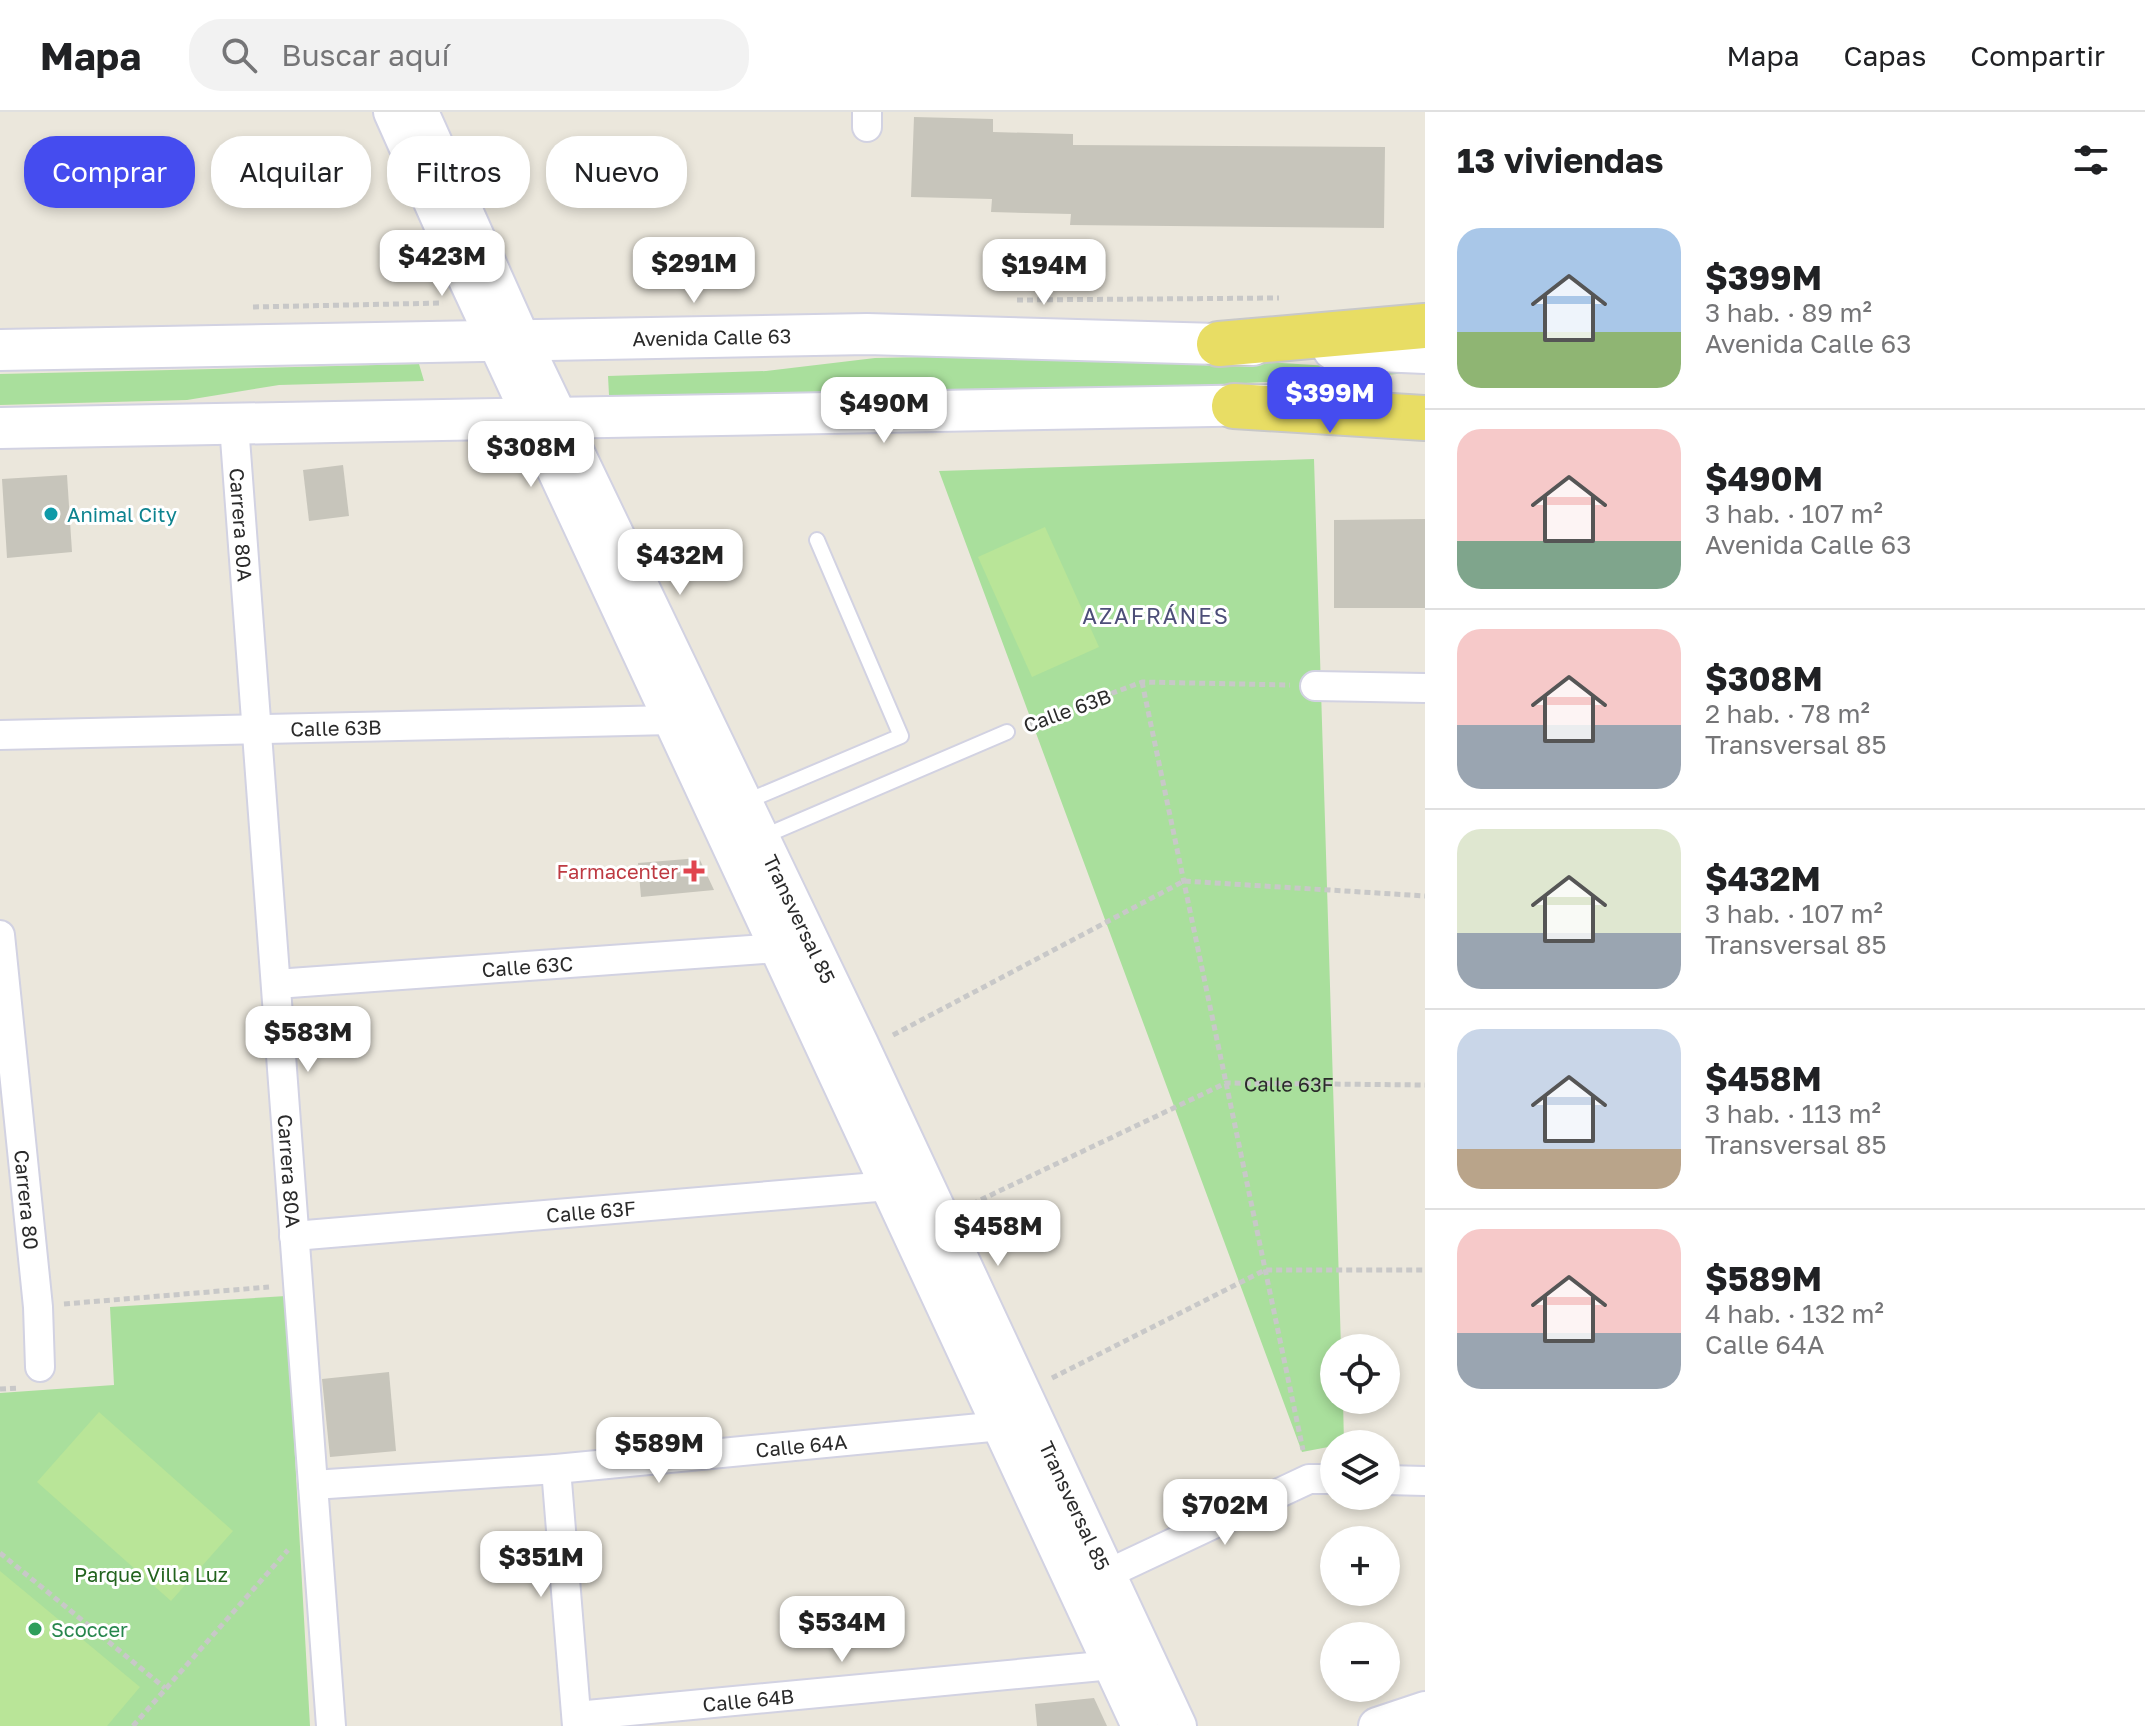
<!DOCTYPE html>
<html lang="es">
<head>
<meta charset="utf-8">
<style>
	:root { --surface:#fff; --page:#f2f2f2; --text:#202124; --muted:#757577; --line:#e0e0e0; --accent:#454cef }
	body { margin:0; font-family:"Golos Text",sans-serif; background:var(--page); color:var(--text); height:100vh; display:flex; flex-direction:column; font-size:30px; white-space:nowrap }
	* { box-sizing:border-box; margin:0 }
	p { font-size:26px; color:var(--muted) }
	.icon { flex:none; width:44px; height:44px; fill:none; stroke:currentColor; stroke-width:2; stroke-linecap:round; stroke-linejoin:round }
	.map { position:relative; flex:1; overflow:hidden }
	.details { display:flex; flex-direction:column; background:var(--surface); width:720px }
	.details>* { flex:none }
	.hud { position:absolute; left:24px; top:24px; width:760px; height:72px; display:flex; gap:16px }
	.controls { position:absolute; left:1320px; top:1222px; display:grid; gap:16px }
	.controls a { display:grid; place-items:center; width:80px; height:80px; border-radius:50%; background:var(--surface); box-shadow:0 4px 12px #0003; font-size:40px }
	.price { position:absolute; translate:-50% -68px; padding:0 18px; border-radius:16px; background:#fff; color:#222; font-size:26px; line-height:52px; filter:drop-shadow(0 2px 4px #0008) }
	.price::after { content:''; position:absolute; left:50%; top:48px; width:24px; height:18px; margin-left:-12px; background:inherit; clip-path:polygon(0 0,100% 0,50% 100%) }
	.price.current { background:var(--accent); color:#fff }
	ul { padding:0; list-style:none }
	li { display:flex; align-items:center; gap:24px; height:200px; padding:0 32px }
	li+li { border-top:2px solid var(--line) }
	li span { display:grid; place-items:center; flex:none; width:224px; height:160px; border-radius:24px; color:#555 }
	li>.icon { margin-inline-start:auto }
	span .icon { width:96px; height:96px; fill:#fffc; stroke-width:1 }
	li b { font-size:34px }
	h2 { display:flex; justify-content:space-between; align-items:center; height:96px; padding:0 32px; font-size:34px }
	.tag { padding:0 28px; border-radius:32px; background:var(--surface); box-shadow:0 4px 12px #0003; font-size:28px; line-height:72px }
	.tag.current { background:var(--accent); color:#fff }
	header { display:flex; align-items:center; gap:48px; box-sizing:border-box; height:112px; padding:0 40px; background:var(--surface); border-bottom:2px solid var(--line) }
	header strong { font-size:38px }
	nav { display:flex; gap:44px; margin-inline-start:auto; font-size:28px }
	.search { width:560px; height:72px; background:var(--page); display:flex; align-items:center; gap:20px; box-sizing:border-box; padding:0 28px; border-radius:32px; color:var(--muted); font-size:30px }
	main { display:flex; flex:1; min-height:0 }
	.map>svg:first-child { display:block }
</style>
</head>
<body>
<header>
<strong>Mapa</strong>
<div class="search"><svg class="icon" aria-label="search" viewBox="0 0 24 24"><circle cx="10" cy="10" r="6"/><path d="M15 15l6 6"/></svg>Buscar aquí</div>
<nav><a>Mapa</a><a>Capas</a><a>Compartir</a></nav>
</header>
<main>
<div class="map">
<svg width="1425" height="1614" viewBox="0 0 1425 1614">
	<rect width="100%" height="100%" fill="#ebe7dc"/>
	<g fill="#a9df9c">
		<path d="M1027,243L1251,249L1425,260C1153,281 881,282 609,283L608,264L766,259L875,246Z"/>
		<path d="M419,252L424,269L279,273L187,288L0,293V262Z"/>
		<path d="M1314,347L1341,1236H1334V1288H1343L1344,1332L1302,1340L939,359Z"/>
		<path d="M286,1184L310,1614H0V1281L114,1273L110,1195Z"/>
	</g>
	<g fill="#b9e598">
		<path d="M1045,415L1099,535L1032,565L978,445Z"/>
		<path d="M99,1300L233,1419L171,1489L37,1370Z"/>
		<path d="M0,1459L140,1575L107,1614H0Z"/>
	</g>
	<g fill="#c7c5bb">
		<path d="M914,5L993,7V20L1073,22V33L1385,35L1384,116L1070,113L1071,102L991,100L992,87L911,85Z"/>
		<path d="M343,353L349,404L309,409L303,358Z"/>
		<path d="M67,363L72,440L7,446L2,367Z"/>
		<path d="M1425,407V496H1334V408Z"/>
		<path d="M699,746L714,778L641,785L638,751Z"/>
		<path d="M389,1260L396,1339L330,1345L322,1267Z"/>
		<path d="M1094,1586L1107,1614H1037L1035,1592Z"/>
	</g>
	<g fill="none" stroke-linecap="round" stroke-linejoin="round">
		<g stroke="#d2d2e2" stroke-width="18">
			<g id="service">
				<path d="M745,690L901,624L817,428"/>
				<path d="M762,725L1007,620"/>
			</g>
		</g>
		<g stroke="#d2d2e2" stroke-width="32">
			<g id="minor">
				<path d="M867,15V0"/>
				<path id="s2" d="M234,313L331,1614"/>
				<path d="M1315,574L1425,576"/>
				<path id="s3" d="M0,623L672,608"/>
				<path id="s4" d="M0,823L38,1195L40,1255"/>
				<path id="s5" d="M276,872L778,836"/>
				<path id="s6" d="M294,1124L889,1074"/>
				<path d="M556,1357L577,1614"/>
				<path d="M1386,1368L1425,1369"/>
				<path id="s7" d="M313,1373L556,1357L1001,1314"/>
				<path d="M1107,1462L1309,1367H1334"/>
				<path id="s8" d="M577,1604L1112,1553"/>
			</g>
		</g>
		<g stroke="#d2d2e2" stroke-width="40">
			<g id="tertiary">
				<path d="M392,0L463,159L1140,1614"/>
				<path id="s9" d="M420,0L522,228L860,932L1178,1614"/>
				<path d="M1377,1614L1425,1598"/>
			</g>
		</g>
		<g stroke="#d2d2e2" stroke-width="44">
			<g id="secondary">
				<path d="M1333,237L1425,241"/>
				<path id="s10" d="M0,238L867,222L1253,233"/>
				<path d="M0,316L1268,293"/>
			</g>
		</g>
		<g stroke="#c8c8c8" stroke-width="48">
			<g id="primary">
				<path d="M1219,232L1425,214"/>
				<path d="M1234,294L1425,306"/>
			</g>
		</g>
		<g stroke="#c8c8c8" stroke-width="5" stroke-dasharray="6 4" stroke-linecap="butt">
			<path d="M1017,188L1279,186"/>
			<path d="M253,195L443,191"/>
			<path d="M1142,570L1303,1338"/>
			<path d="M1027,613L1142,570L1290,573"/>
			<path d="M893,923L1184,769L1425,784"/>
			<path id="s1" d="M972,1092L1226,971L1425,973"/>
			<path d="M64,1192L269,1175"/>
			<path d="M1052,1266L1265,1158H1425"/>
			<path d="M0,1277L19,1276"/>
			<path d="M0,1441L165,1576"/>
			<path d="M133,1614L288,1438"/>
		</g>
		<use href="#service" stroke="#fff" stroke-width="14"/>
		<use href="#minor" stroke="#fff" stroke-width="28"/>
		<use href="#tertiary" stroke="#fff" stroke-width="36"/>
		<use href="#secondary" stroke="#fff" stroke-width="40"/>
		<use href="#primary" stroke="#e8dd64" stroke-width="44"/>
	</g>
	<circle fill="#0f9aa8" stroke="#fff" stroke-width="3" cx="51" cy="402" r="8"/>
	<path fill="#e0444e" stroke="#fff" stroke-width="3" d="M690 747h8v8h8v8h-8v8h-8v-8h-8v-8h8z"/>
	<circle fill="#2e9e5b" stroke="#fff" stroke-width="3" cx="35" cy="1517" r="8"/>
	<g text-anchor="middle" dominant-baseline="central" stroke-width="6" stroke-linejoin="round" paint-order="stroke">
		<g font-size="20" fill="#2a2a2a" stroke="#fff">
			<text stroke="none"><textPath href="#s10" startOffset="712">Avenida Calle 63</textPath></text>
			<text stroke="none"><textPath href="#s2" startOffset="100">Carrera 80A</textPath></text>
			<text transform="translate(1067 598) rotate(-20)">Calle 63B</text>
			<text stroke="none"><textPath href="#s3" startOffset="336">Calle 63B</textPath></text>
			<text stroke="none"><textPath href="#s9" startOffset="892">Transversal 85</textPath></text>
			<text stroke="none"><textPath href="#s5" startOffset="252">Calle 63C</textPath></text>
			<text stroke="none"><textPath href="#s1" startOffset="344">Calle 63F</textPath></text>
			<text stroke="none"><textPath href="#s2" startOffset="748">Carrera 80A</textPath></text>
			<text stroke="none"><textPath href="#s4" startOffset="266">Carrera 80</textPath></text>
			<text stroke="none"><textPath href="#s6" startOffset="298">Calle 63F</textPath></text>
			<text stroke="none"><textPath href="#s7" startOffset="490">Calle 64A</textPath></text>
			<text stroke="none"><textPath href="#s9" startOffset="1540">Transversal 85</textPath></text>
			<text stroke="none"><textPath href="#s8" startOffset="172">Calle 64B</textPath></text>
		</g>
		<g font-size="20" fill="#0d838f" stroke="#fff" text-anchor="start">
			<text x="67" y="402">Animal City</text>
		</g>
		<g font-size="20" fill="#be3a42" stroke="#fff" text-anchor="end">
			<text x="678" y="759">Farmacenter</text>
		</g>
		<g font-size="20" fill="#22631e" stroke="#fff">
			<text x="151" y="1462">Parque Villa Luz</text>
		</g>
		<g font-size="20" fill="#27864d" stroke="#fff" text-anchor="start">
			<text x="51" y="1517">Scoccer</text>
		</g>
		<g font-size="22" letter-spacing="2" fill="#4d4e78" stroke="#fff">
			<text x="1156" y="503">AZAFRÁNES</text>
		</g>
	</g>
</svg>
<div class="controls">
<a><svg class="icon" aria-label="locate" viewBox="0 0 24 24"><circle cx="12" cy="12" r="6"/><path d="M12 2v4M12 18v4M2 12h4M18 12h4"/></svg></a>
<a><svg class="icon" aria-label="layers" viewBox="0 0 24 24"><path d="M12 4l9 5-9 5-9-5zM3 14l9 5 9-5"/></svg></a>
<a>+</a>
<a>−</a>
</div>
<b class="price" style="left:442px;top:186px">$423M</b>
<b class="price" style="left:694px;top:193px">$291M</b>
<b class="price" style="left:1044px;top:195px">$194M</b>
<b class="price current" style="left:1330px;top:323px">$399M</b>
<b class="price" style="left:884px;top:333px">$490M</b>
<b class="price" style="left:531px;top:377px">$308M</b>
<b class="price" style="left:680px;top:485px">$432M</b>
<b class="price" style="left:308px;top:962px">$583M</b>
<b class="price" style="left:998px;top:1156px">$458M</b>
<b class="price" style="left:659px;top:1373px">$589M</b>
<b class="price" style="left:1225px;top:1435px">$702M</b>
<b class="price" style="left:541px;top:1487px">$351M</b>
<b class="price" style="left:842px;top:1552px">$534M</b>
<div class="hud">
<a class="tag current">Comprar</a>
<a class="tag">Alquilar</a>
<a class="tag">Filtros</a>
<a class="tag">Nuevo</a>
</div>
</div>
<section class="details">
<h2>13 viviendas<svg class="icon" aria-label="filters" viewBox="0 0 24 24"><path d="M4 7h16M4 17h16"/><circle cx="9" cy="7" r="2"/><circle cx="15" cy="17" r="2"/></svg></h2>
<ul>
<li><span style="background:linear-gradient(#a9c7e8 65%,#8fb573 0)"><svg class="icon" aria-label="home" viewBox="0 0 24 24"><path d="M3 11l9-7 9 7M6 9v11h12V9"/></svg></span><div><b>$399M</b><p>3 hab. · 89 m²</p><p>Avenida Calle 63</p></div></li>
<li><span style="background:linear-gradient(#f6c9c9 70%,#7fa58c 0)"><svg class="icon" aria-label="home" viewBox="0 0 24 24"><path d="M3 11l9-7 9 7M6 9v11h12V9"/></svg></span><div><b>$490M</b><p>3 hab. · 107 m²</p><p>Avenida Calle 63</p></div></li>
<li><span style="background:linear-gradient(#f6c9c9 60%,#9aa5b1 0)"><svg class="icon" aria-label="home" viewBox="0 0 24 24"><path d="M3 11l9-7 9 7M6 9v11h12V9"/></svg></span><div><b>$308M</b><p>2 hab. · 78 m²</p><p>Transversal 85</p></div></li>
<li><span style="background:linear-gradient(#dfe7d0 65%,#9aa5b1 0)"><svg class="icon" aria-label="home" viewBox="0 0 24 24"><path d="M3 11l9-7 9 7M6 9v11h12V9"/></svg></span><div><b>$432M</b><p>3 hab. · 107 m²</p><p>Transversal 85</p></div></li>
<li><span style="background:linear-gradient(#c9d6e8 75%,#b9a48a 0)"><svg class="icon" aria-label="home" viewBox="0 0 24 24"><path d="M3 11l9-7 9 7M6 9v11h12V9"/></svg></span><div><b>$458M</b><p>3 hab. · 113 m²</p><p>Transversal 85</p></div></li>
<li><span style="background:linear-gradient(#f6c9c9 65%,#9aa5b1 0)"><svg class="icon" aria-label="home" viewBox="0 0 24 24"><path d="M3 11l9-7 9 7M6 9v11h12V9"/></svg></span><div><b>$589M</b><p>4 hab. · 132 m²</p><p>Calle 64A</p></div></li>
</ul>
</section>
</main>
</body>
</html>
